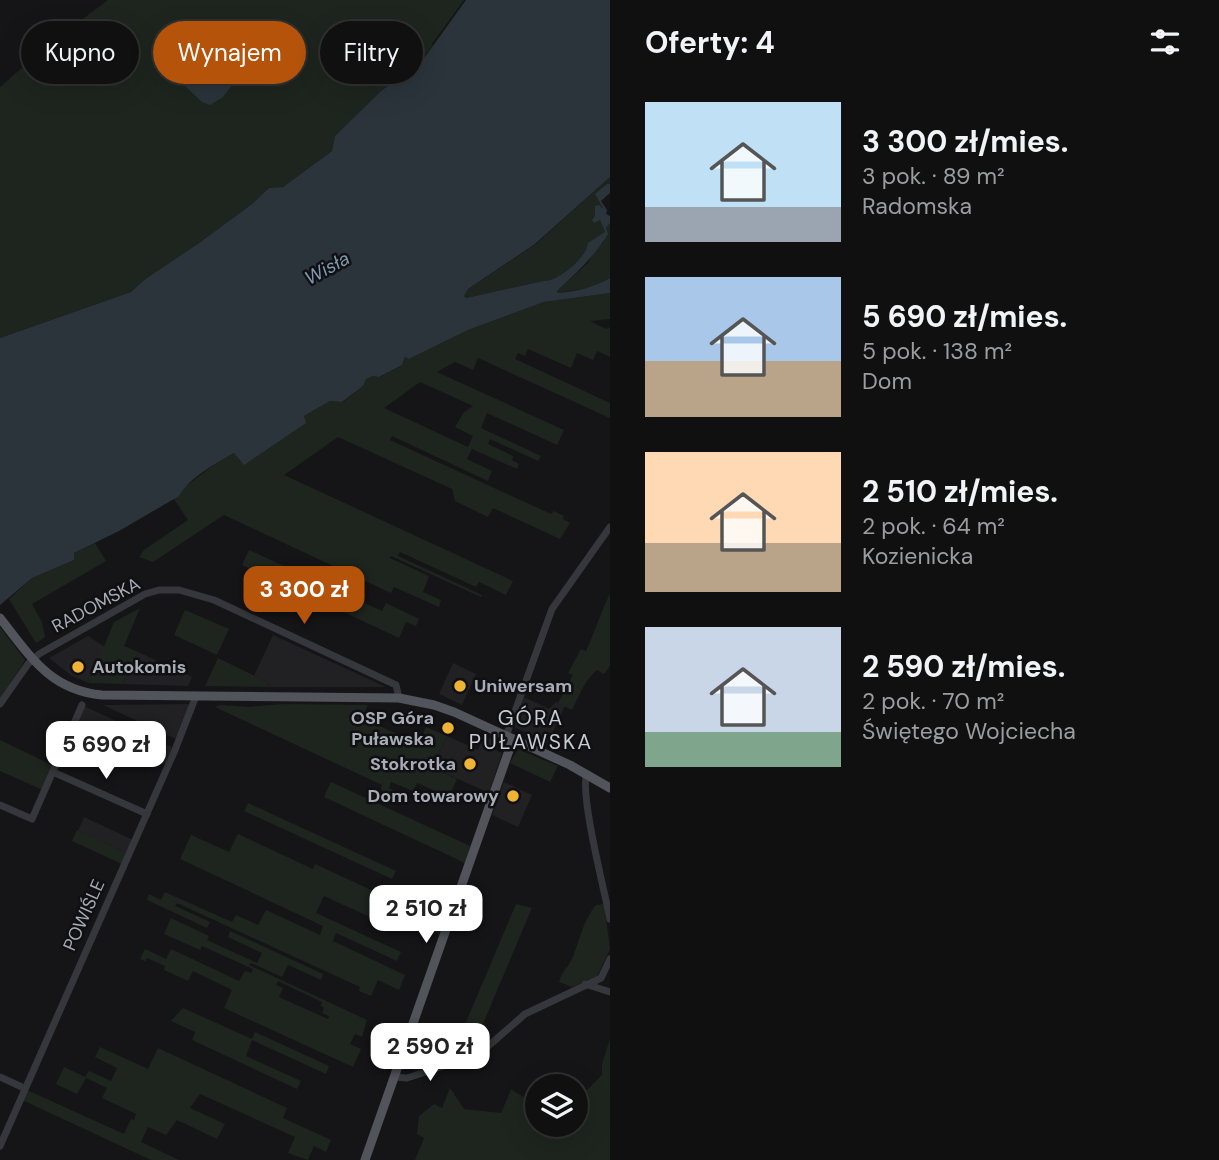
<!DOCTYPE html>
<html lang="pl">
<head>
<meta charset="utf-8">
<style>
	:root { --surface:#101011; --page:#1e1e1f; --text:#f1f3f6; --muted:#9c9d9f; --line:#303031; --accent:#b45309 }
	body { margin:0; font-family:"DM Sans",sans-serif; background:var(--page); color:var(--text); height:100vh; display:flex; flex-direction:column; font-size:26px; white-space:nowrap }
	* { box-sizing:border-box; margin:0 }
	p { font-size:23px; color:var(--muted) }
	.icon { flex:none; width:38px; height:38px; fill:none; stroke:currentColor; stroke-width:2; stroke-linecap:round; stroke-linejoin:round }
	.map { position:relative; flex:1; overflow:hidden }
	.drawer { display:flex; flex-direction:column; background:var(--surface); width:609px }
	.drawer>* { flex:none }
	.guide { position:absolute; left:21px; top:21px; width:483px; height:63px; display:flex; gap:14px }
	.buttons { position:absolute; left:525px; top:1074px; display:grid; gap:14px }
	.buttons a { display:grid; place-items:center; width:63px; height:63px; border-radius:50%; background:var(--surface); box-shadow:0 7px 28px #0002,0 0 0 2px var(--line); font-size:35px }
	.price { position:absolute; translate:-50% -60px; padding:0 16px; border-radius:14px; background:#fff; color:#222; font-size:23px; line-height:46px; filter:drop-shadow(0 2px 4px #0008) }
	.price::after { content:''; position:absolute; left:50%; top:42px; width:21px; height:16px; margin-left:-10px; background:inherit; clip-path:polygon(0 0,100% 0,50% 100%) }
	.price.current { background:var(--accent); color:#fff }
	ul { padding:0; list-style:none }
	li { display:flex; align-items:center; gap:21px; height:175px; padding:0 35px }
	li span { display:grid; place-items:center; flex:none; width:196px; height:140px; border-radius:0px; color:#555 }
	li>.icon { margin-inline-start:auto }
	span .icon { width:84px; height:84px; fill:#fffc; stroke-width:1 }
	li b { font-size:30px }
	h2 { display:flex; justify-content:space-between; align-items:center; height:84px; padding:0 35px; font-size:30px }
	.chip { padding:0 24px; border-radius:32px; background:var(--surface); box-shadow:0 7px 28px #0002,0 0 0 2px var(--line); font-size:24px; line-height:63px }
	.chip.current { background:var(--accent); color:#fff }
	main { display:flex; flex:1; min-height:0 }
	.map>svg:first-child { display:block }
</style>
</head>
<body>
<main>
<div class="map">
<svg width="610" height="1160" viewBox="0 0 610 1160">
	<rect width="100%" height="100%" fill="#151517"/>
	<g fill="#212124">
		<path d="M273,635L386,687H268L267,682L254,676Z"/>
		<path d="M88,636L105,647L89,683L72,676L49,658Z"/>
		<path d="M138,652L192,677L188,686L122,684Z"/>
		<path d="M453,663L476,674L462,705L439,694Z"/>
		<path d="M524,697L549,709L556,702L565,706L548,742L514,727Z"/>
		<path d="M191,704L176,739L103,705Z"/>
		<path d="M84,706L172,747L165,765L76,723Z"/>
		<path d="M447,736L478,750L484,736L496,742L493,749L502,753L489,793L432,767Z"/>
		<path d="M504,782L532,795L518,827L492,815Z"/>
		<path d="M84,817L133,840L127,853L78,831Z"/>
	</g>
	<g fill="#1d251e" fill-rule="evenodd">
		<path d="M108,0H464L432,44L433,45L421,61L381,91L335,136L332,151L283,187L269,188L252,204L199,243L144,280L131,292L0,338V87L53,41ZM273,44L272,48L249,75L232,63L230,54Z"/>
		<path d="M610,177V184H607L601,190L599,200L605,210L600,220L605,232C591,247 564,282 543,281L466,298L464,295L468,289L536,244Z"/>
		<path d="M610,223V278L594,287L558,293L557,291L588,263L594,250L603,243L606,227Z"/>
		<path d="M610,293V319L590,321L606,329L610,327V357L597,351L593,360L577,353L571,368L528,349L525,356L518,353L515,359L610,403V418L478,358L473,370L455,362L437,372L564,430L557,445L487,413L481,428L541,456L538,461L490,439L488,444L513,456L512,460L519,464L517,469L472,449L467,459L492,471L488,481L392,436L390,440L551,514L554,511L564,516L563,519L570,523L560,539L493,508L488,517L455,501L452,489L338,437L284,475L513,581L506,595L479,582L476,587L400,552L398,556L482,595L481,597L391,556L390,558L429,576L423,592L441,600L439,607L394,587L391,593L224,515L153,562L139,557L144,550L188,520L174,499L183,488L214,465L234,453L244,464L305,423L304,416L330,401L343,402L363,386L366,379L373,376L380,377L402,365L405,357L409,359L468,330L544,302ZM420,382L473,406L464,412L455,427L473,436L468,447L384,408Z"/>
		<path d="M95,543L106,561L32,604L42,622L45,637L36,643L9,599L32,578L74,560V553Z"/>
		<path d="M249,550L382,611L386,603L419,619L416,626L406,622L399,638L242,565Z"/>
		<path d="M610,594V666L604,674L597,670C583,682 580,695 572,710L558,703L573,675L568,673L581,649L586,651C595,632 600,613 610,594Z"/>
		<path d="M140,608L124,646L138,652L122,684L89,683L114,622Z"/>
		<path d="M185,610L229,629L217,655L174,635Z"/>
		<path d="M0,627L25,660L0,700Z"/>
		<path d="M218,658L267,682L268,687L205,686Z"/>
		<path d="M282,704L368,705L362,718L413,741L412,744L417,746L426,727L447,736L432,767L457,779L449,797L417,783L413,791L391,782L389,788L408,797L406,801L381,790L382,785L215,707L221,705L249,707Z"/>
		<path d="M0,740L54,766L43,790L0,771Z"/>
		<path d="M520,750L558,766L550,782L510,763L517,751Z"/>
		<path d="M331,782L470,846L465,863L324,797Z"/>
		<path d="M248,803L396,871L392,879L244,811Z"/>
		<path d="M77,830L127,853L122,864L72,841Z"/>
		<path d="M238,834L313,869L315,864L443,923L439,934L401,916L398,922L394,921L392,927L324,896L316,913L401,952L397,961L336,933L333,941L405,975L399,990L378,980L371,996L359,991L360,987L177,903L175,906L210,922L207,928L147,900L149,894L161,900L165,892L232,922L236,915L258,925L266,910L320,935L323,926L180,859L191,835L229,852Z"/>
		<path d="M516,904L532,908L471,1052L450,1060Z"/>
		<path d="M604,904L610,949L597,976L572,987L559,982C563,969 569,967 573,957C580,938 583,921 596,905Z"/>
		<path d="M171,918L209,936L207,940L257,963L262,953L228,937L230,931L323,974L321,980L288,965L282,977L251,963L249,965L367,1020L362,1037L355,1034L350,1044L361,1049L353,1067L224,1008L232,990L193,971L188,981L164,970L165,966L147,958L145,961L140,959L145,949L166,959L171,949L239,981L245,971L251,973L253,969L202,946L200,950L164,934ZM278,981L322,1002L321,1006L324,1008L322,1013L329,1016L328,1019L279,997L283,988L276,985Z"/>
		<path d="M183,1008L252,1039L255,1032L329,1066L326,1074L252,1040L246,1056L301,1081L297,1089L192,1040L195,1032L171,1021Z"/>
		<path d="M610,1039V1160H415L424,1138L417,1134L419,1116L434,1104L442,1108L450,1088L464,1109L501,1113L511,1089L537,1106V1125H576V1101L602,1075V1064Z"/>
		<path d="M100,1047L148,1069L158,1048L287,1108L283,1118L331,1140L326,1152L314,1146L308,1160L288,1153L295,1137L200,1094L190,1108L225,1124L217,1139L177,1120L166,1135L148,1127L141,1142L179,1160H151L22,1100L27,1090L124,1134L131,1119L134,1120L136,1114L102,1098L107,1088L86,1078L77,1094L56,1084L64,1067L85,1077L89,1071L111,1081L117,1068L95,1057Z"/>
	</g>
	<g fill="#2b343b">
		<path d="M466,0H610V177L535,244L468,289L464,296L466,298L543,281C557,282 587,258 588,243L605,232L600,220L594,223L592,220L595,216V206L599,205L604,210L595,194L607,184H610V193L601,201L607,210L606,214L610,216V223L606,228L608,234C594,257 576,273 557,291L558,293C577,291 593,288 610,278V293L544,302L468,330L409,359L405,357L402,365L379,377L373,376L366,379L363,386L342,402L330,401L304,416L306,423L244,465L234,453C215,464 190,477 179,496L119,531L74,553V560L32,578L0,605V338L131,292L144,280L199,243L252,204L269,188L283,187L332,151L335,136L381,91L422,61Z"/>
		<path d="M246,23H250L273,44L272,48L250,75H244C232,64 233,58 224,47Z"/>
		<path d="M208,61L213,66L210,75L219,71L232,85L223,97L210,105L202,102L185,86V82Z"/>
	</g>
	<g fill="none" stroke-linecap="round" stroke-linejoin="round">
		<g stroke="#36373c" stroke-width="7">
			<path d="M0,704L28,664L39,654L145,594L159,590H179L214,600L396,685L399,698"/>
			<path d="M506,736L552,609L610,527"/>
			<path d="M53,772L147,814"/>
			<path d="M587,774C579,792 605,893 610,919"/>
			<path d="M0,805L32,819L82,705"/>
			<path d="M585,984L610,992"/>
			<path d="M0,1077L24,1088"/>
			<path d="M395,1077L407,1078L478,1055L525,1014L601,978L610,959"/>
			<path d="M0,1146L175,750L196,696"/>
		</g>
		<g stroke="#52545b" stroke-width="9">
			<path d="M0,618C30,656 50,690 102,695L399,698L434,705L454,712L570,765L610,788"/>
			<path d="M365,1160L513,739"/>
		</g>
	</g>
	<g fill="#efb435" stroke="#101012" stroke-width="2.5">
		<circle cx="78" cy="667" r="7"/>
		<circle cx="460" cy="686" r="7"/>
		<circle cx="448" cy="728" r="7"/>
		<circle cx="470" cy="764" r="7"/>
		<circle cx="513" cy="796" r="7"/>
	</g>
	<g text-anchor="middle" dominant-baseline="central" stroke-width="5" stroke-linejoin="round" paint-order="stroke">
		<g font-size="18" fill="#a7acb7" stroke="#101012">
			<text transform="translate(96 605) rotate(-28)">RADOMSKA</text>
			<text transform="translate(84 915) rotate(-66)">POWIŚLE</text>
		</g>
		<g font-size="18" font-weight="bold" fill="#a7acb7" stroke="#101012" text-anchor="end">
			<text x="92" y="667" text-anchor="start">Autokomis</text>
			<text x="474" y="686" text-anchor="start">Uniwersam</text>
			<text x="434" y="718">OSP Góra<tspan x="434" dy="21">Puławska</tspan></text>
			<text x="456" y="764">Stokrotka</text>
			<text x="499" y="796">Dom towarowy</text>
		</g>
		<g font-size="19" font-style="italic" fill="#7f99b1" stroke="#101012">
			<text transform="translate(327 268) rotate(-29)">Wisła</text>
		</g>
		<g font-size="21" letter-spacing="2" fill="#c8cbd3" stroke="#101012">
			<text x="531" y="718">GÓRA<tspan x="531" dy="24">PUŁAWSKA</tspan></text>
		</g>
	</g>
</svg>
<div class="buttons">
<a><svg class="icon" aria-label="layers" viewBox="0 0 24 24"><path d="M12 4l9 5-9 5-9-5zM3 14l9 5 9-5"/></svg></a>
</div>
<b class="price current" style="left:304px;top:626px">3 300 zł</b>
<b class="price" style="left:106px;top:781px">5 690 zł</b>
<b class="price" style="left:426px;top:945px">2 510 zł</b>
<b class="price" style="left:430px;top:1083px">2 590 zł</b>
<div class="guide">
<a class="chip">Kupno</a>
<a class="chip current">Wynajem</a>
<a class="chip">Filtry</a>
</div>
</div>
<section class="drawer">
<h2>Oferty: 4<svg class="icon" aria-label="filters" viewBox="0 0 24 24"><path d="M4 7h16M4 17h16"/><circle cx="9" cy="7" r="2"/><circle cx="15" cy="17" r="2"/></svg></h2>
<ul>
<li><span style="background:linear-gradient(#bfe0f5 75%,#9aa5b1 0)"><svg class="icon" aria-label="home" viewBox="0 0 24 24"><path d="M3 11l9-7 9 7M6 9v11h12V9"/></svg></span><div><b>3 300 zł/mies.</b><p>3 pok. · 89 m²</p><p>Radomska</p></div></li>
<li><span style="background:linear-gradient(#a9c7e8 60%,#b9a48a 0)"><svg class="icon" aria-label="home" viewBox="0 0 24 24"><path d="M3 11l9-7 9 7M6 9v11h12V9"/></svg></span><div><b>5 690 zł/mies.</b><p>5 pok. · 138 m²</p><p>Dom</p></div></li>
<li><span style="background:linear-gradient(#ffd9b3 65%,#b9a48a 0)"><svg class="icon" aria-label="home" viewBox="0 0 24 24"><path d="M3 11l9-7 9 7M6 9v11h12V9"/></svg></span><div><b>2 510 zł/mies.</b><p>2 pok. · 64 m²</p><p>Kozienicka</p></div></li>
<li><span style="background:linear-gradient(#c9d6e8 75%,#7fa58c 0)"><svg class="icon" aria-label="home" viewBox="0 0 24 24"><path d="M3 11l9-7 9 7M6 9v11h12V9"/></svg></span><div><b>2 590 zł/mies.</b><p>2 pok. · 70 m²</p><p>Świętego Wojciecha</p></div></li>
</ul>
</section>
</main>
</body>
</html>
